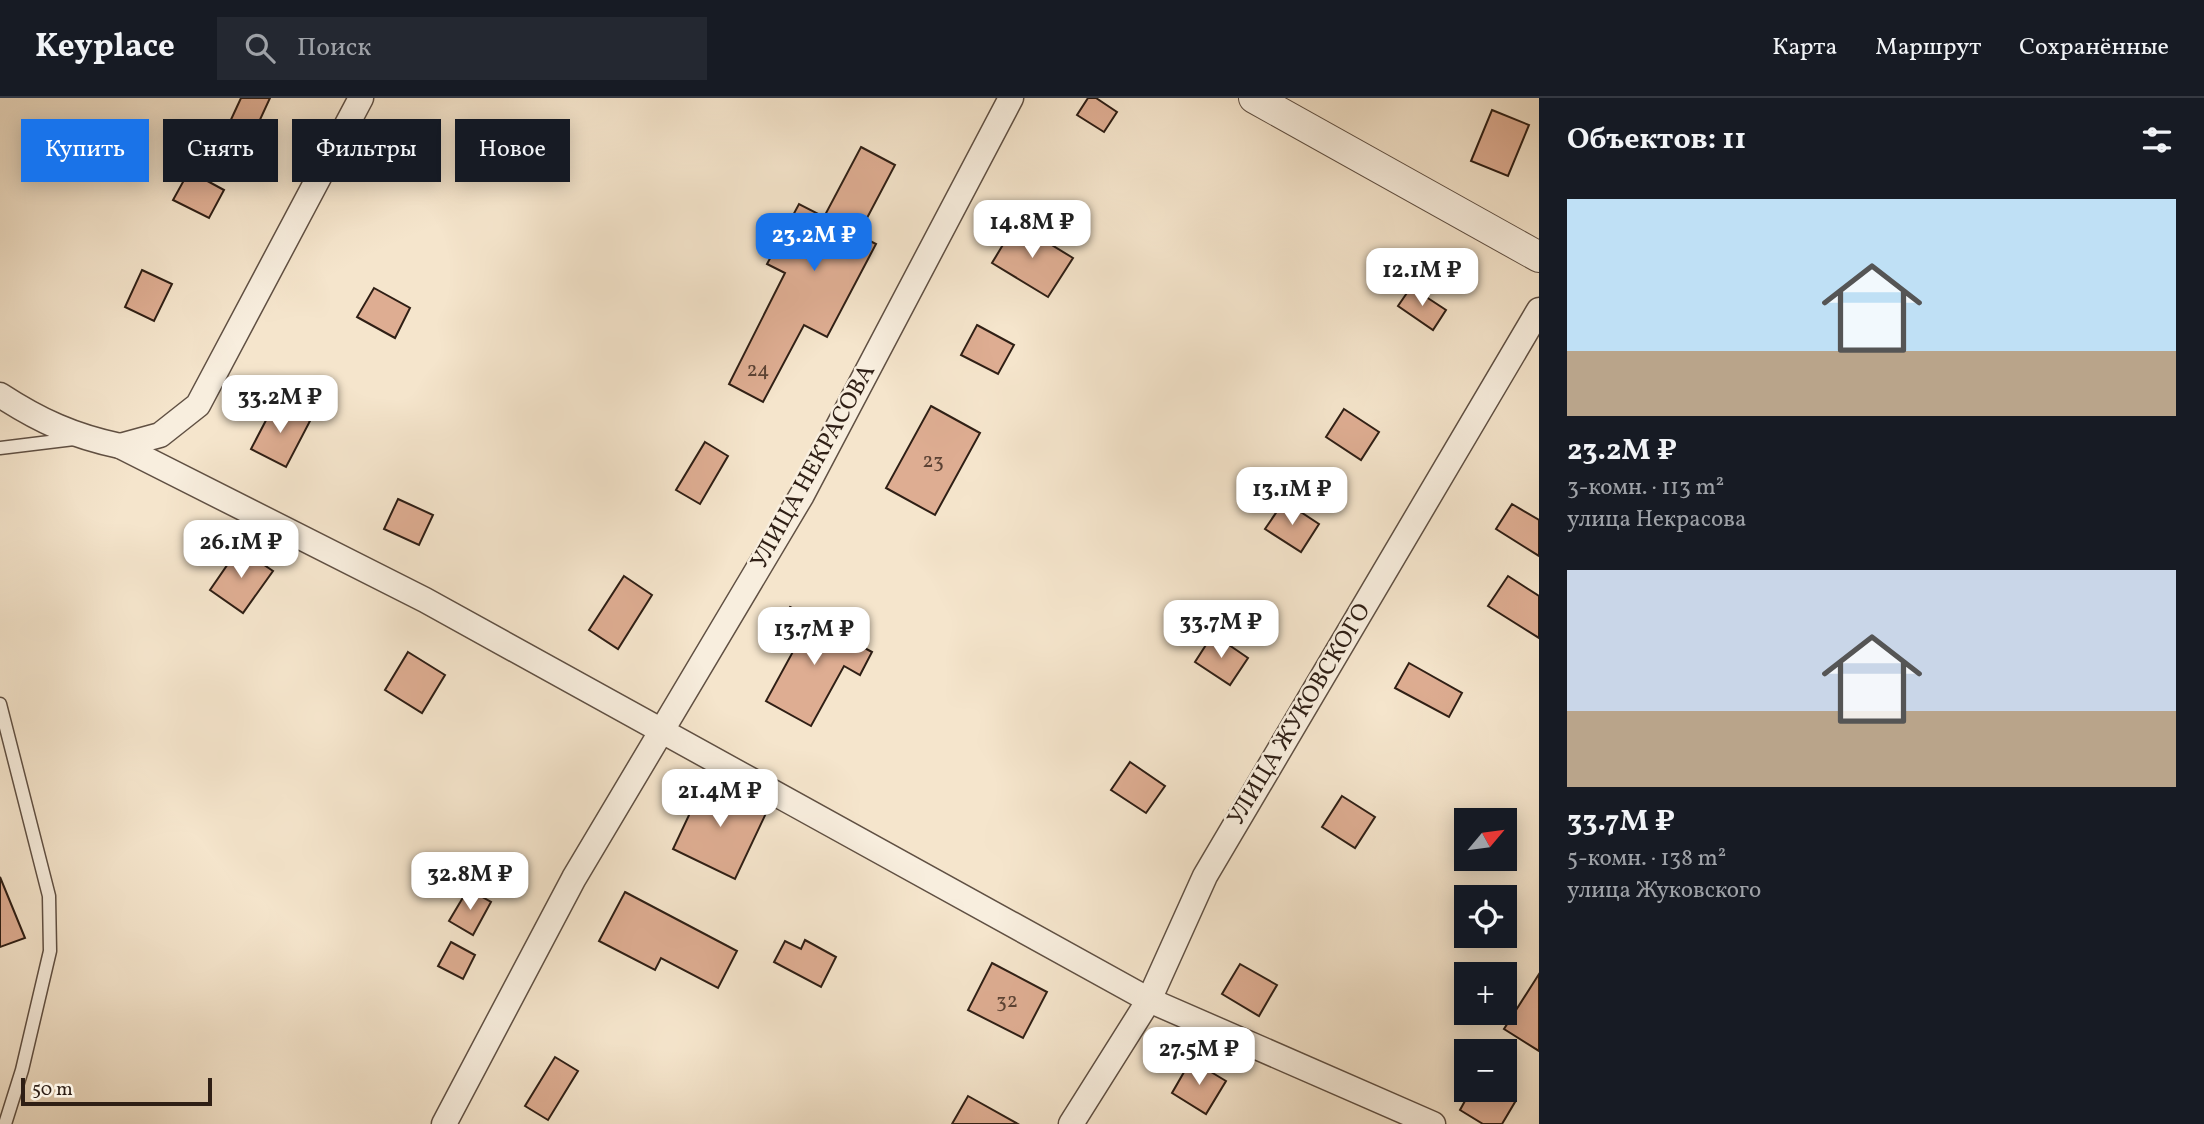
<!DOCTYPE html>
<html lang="ru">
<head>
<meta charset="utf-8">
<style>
	:root { --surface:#171b24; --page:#242831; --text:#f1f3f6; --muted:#9ea1a6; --line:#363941; --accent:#1a73e8 }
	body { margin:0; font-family:Vollkorn,serif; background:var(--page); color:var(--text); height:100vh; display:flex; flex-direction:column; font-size:26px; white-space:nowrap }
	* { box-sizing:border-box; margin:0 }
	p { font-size:23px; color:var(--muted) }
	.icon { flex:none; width:38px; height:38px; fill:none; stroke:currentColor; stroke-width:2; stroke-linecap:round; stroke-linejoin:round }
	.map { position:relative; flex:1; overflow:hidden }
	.drawer { display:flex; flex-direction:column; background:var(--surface); width:665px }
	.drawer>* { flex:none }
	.hud { position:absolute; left:21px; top:21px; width:665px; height:63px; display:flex; gap:14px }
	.needle { width:46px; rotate:61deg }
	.controls { position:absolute; left:1454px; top:710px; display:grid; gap:14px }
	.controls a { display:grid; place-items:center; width:63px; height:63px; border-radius:0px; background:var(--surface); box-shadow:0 4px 18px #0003; font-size:35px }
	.scale { position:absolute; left:21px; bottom:18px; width:191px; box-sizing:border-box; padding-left:7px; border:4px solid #2f1f15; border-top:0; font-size:19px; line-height:24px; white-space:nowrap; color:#2f1f15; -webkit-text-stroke:5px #f8eede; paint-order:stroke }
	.price { position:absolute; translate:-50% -60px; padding:0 16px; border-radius:14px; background:#fff; color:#222; font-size:23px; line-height:46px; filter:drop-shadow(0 2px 4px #0008) }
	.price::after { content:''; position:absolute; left:50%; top:42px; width:21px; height:16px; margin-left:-10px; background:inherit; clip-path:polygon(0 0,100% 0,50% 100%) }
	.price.on { background:var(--accent); color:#fff }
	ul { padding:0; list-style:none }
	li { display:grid; align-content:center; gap:14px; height:371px; padding:0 28px }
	li span { display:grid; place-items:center; height:217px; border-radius:0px; color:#555 }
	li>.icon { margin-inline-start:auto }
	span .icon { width:126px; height:126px; fill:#fffc; stroke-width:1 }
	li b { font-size:30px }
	h2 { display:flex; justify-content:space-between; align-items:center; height:84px; padding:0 28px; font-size:30px }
	.pill { padding:0 24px; border-radius:0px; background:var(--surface); box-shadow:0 4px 18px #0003; font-size:24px; line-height:63px }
	.pill.on { background:var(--accent); color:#fff }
	header { display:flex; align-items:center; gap:42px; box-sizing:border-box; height:98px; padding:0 35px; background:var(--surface); border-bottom:2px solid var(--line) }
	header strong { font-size:33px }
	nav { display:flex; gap:38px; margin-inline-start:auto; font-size:24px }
	.search { width:490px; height:63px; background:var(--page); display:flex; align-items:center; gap:18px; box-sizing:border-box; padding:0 24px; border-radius:0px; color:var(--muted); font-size:26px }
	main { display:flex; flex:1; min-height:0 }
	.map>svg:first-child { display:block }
</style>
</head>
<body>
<header>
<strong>Keyplace</strong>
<div class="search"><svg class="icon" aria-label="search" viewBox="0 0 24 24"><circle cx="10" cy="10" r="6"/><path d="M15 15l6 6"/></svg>Поиск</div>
<nav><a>Карта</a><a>Маршрут</a><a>Сохранённые</a></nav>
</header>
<main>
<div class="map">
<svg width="1539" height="1026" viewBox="0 0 1539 1026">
	<rect width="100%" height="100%" fill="#f5e5cc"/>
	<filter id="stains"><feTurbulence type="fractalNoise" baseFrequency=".00286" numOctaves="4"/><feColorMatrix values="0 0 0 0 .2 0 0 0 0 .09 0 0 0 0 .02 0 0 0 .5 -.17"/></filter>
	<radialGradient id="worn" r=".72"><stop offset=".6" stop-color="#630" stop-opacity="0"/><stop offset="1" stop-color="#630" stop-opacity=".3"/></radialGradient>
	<g fill="#dead92" stroke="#2f1f15" stroke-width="2">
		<path d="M241,0H270L252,39L228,28Z"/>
		<path d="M1088,0H1096L1117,14L1104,34L1077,17Z"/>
		<path d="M1492,12L1529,27L1508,78L1471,63Z"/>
		<path d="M861,49L895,67L858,137L876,146L827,239L804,227L763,304L729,286L785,175L767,166L799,106L824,119Z"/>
		<path d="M189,73L224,92L209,120L173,102Z"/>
		<path d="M1016,125L1073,160L1048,199L992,165Z"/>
		<path d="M142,172L172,186L154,223L125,209Z"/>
		<path d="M1411,189L1446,212L1433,232L1398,208Z"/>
		<path d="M374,190L410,210L395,240L357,219Z"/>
		<path d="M977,227L1014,247L998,276L961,257Z"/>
		<path d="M275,305L310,323L286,369L251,351Z"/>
		<path d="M931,308L980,335L935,417L886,390Z"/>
		<path d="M1344,311L1379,334L1361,362L1326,339Z"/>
		<path d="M705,344L728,358L700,406L676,392Z"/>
		<path d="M398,401L433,417L419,447L384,431Z"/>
		<path d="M1284,403L1319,426L1301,454L1265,431Z"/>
		<path d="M1512,406L1539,422V458L1496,431Z"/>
		<path d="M239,450L273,473L243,515L210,492Z"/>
		<path d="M624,478L652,497L618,551L589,532Z"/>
		<path d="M1508,478L1539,498V540L1488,508Z"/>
		<path d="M790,509L872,554L860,577L844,568L811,628L766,603L801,539L780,527Z"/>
		<path d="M1213,536L1248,560L1230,587L1195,564Z"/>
		<path d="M408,554L445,577L422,615L385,592Z"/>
		<path d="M1409,565L1462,595L1449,619L1395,590Z"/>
		<path d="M1130,664L1165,688L1146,715L1111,692Z"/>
		<path d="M706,681L768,711L735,781L673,751Z"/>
		<path d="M1342,698L1375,719L1355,750L1322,729Z"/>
		<path d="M0,779L25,840L0,849Z"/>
		<path d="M468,791L491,804L473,837L449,823Z"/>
		<path d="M625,794L737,853L718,890L661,860L655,872L599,843Z"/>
		<path d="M805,842L836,859L821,889L774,864L785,843L801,851Z"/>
		<path d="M451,844L475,857L463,881L438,868Z"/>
		<path d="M992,865L1047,894L1023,940L968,912Z"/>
		<path d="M1240,866L1277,887L1259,918L1222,896Z"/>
		<path d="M1539,876V953L1504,931Z"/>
		<path d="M555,959L578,973L548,1022L525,1008Z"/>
		<path d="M1191,962L1226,983L1206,1016L1172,995Z"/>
		<path d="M1471,992H1494L1515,1004L1502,1026H1483L1460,1012Z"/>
		<path d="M968,998L1018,1026H952Z"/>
	</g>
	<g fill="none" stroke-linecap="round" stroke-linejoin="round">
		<g stroke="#605043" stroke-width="15">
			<g id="service">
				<path d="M0,350L74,341"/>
				<path d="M0,606L49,798L50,853L22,972L5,1026"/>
			</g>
		</g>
		<g stroke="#605043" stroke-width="27">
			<g id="minor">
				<path d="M0,297C40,323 73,338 120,348L425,502L1149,902L1433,1026"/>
				<path d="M120,348L160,337L198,307L361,0"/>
				<path d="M444,1026L574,780L802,397L1011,0"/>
				<path d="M1071,1026L1149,902L1205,778L1539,212"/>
			</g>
		</g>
		<g stroke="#605043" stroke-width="32">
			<path id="tertiary" d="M1254,0L1539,159"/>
		</g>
		<use href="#service" stroke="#f8eede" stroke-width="12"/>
		<use href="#minor" stroke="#f8eede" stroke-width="24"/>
		<use href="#tertiary" stroke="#f8eede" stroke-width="30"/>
	</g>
	<g text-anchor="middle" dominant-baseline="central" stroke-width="5" stroke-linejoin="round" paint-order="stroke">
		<g font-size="21" fill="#5b4234">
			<text x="758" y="272">24</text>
			<text x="933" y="363">23</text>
			<text x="1007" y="903">32</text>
		</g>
		<g font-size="24" fill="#2f1f15" stroke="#f8eede">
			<text transform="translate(814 369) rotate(-61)">УЛИЦА НЕКРАСОВА</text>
			<text transform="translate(1300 617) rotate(-59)">УЛИЦА ЖУКОВСКОГО</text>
		</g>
	</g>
	<rect width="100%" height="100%" filter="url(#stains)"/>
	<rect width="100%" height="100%" fill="url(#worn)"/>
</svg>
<div class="controls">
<a><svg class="needle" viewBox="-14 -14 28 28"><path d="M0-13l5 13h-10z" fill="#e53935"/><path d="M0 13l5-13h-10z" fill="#9ea1a6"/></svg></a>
<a><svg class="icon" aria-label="locate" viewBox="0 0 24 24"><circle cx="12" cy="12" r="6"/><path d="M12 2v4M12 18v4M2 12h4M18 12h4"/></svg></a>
<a>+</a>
<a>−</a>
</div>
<div class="scale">50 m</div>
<b class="price" style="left:1032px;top:162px">14.8M ₽</b>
<b class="price on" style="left:814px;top:175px">23.2M ₽</b>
<b class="price" style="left:1422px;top:210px">12.1M ₽</b>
<b class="price" style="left:280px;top:337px">33.2M ₽</b>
<b class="price" style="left:1292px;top:429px">13.1M ₽</b>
<b class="price" style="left:241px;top:482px">26.1M ₽</b>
<b class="price" style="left:1221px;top:562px">33.7M ₽</b>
<b class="price" style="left:814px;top:569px">13.7M ₽</b>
<b class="price" style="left:720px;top:731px">21.4M ₽</b>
<b class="price" style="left:470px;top:814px">32.8M ₽</b>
<b class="price" style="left:1199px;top:989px">27.5M ₽</b>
<div class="hud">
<a class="pill on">Купить</a>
<a class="pill">Снять</a>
<a class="pill">Фильтры</a>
<a class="pill">Новое</a>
</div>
</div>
<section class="drawer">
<h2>Объектов: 11<svg class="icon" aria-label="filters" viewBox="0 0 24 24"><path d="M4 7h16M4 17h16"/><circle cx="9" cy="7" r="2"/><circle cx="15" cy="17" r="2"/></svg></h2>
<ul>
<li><span style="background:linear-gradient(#bfe0f5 70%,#b9a48a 0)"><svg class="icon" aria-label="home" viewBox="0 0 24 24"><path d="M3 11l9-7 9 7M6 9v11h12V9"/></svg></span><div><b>23.2M ₽</b><p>3-комн. · 113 m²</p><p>улица Некрасова</p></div></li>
<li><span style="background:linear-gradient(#c9d6e8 65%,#b9a48a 0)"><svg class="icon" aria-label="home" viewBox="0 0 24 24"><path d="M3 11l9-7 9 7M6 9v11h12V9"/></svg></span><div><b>33.7M ₽</b><p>5-комн. · 138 m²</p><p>улица Жуковского</p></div></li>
</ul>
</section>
</main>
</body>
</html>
